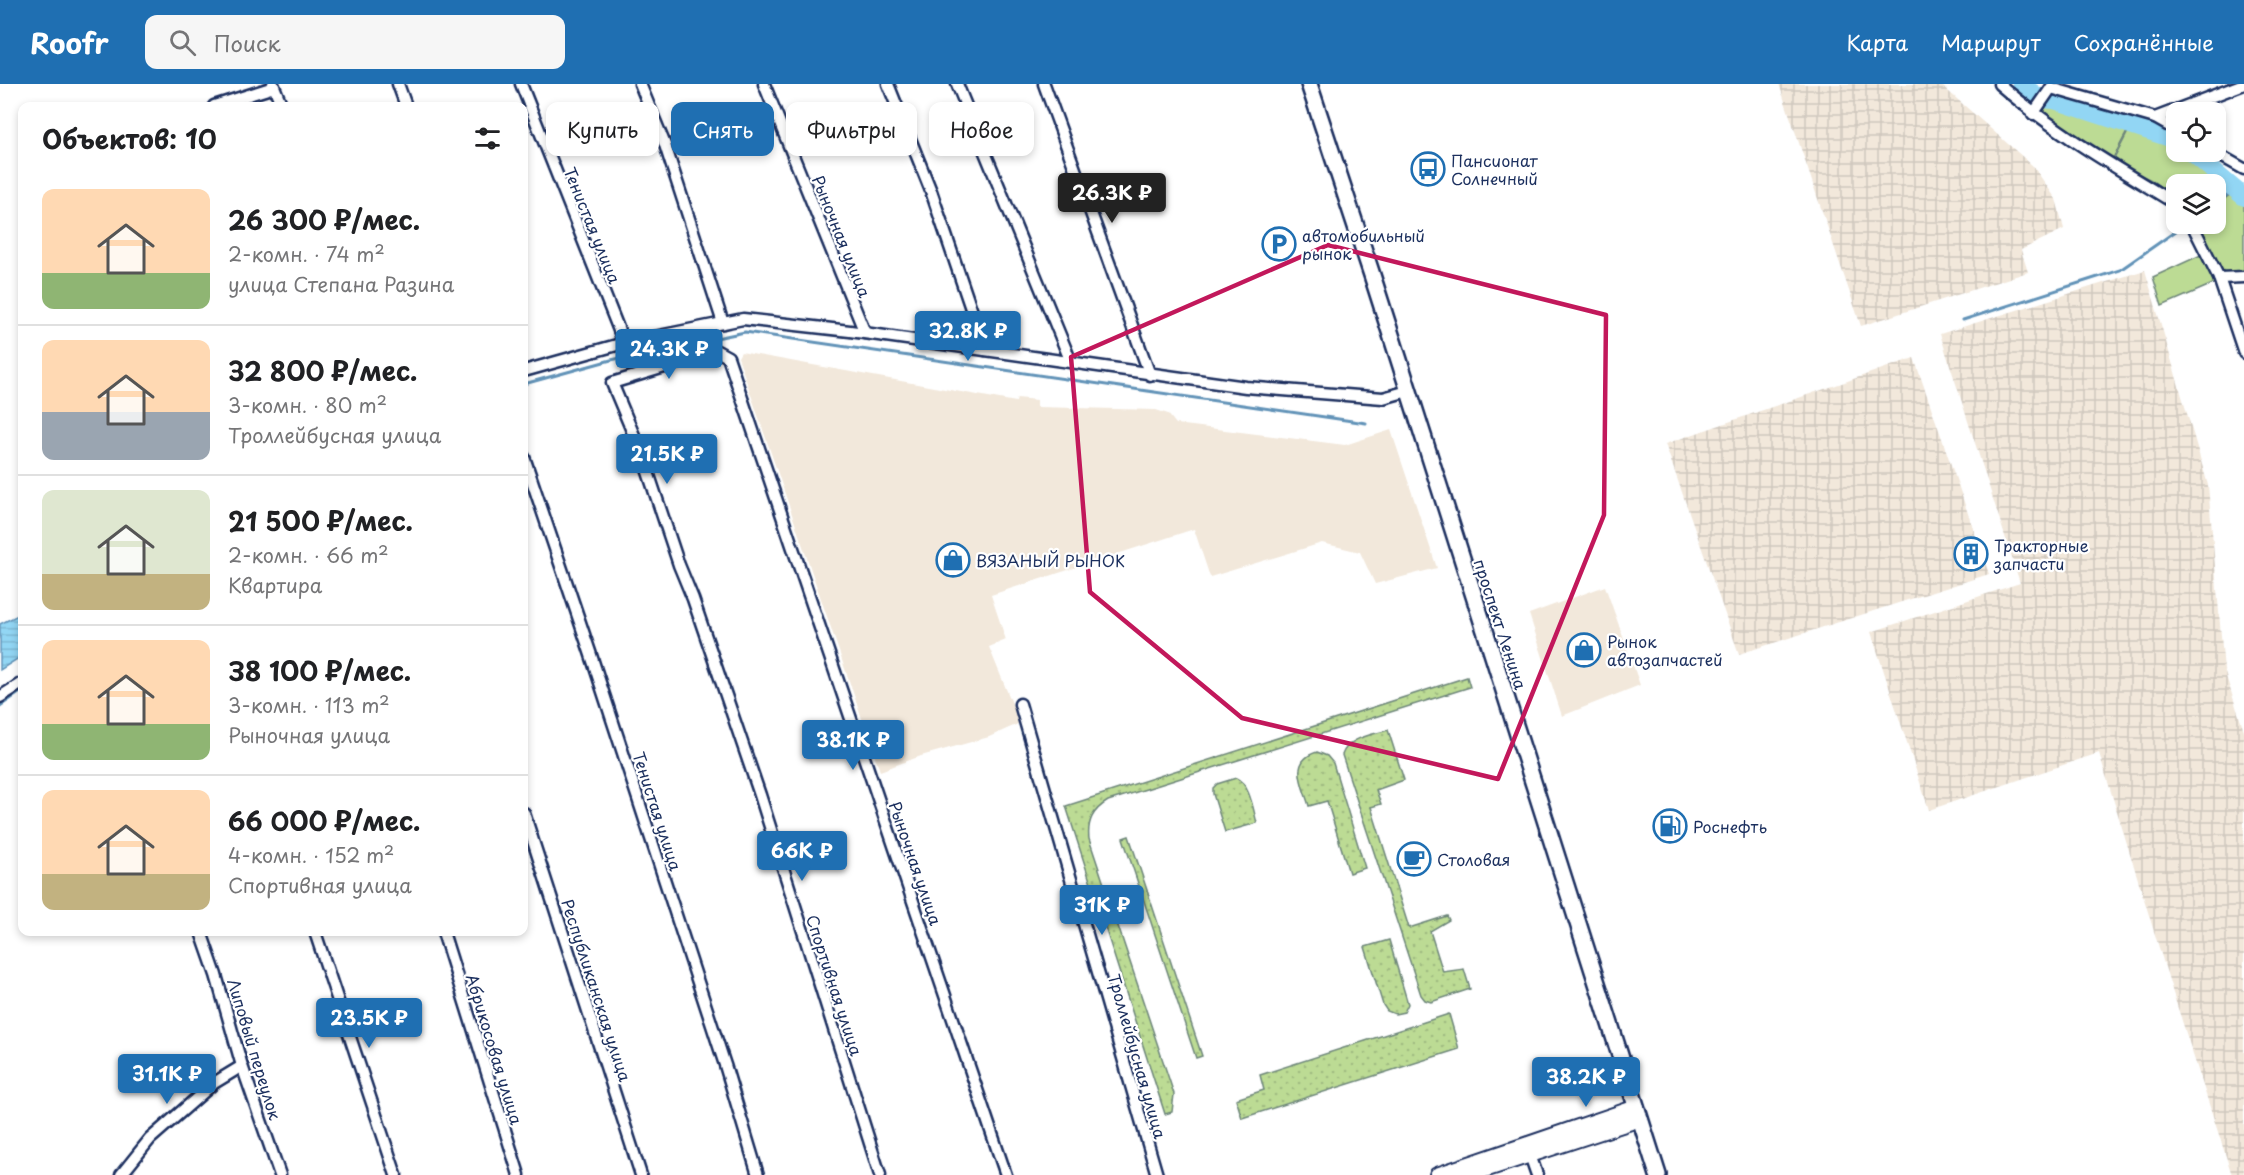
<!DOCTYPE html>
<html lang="ru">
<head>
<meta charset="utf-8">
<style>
	:root { --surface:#fff; --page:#f6f6f6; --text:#202124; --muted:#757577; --line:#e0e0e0; --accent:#1f6fb2 }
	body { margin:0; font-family:"Playpen Sans",sans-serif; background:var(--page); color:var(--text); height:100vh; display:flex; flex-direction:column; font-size:22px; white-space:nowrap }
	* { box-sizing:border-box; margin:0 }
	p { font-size:20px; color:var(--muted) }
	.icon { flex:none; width:33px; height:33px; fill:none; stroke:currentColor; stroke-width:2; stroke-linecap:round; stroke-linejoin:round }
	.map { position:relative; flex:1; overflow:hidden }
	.panel { position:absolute; left:18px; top:18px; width:510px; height:834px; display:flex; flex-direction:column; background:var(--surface); border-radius:12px; box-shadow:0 3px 9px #0003 }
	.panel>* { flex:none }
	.guide { position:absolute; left:546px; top:18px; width:570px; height:54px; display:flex; gap:12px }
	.fabs { position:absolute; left:2166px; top:18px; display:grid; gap:12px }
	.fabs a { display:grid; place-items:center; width:60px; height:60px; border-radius:12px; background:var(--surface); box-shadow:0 3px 9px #0003; font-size:30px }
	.price { position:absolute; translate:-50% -51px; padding:0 14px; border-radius:6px; background:var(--accent); color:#fff; font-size:20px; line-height:39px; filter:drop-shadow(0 2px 3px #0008) }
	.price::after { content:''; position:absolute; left:50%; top:36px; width:18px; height:14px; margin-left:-9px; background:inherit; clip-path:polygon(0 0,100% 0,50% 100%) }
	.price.on { background:#222; color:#fff }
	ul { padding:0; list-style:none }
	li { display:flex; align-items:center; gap:18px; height:150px; padding:0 24px }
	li+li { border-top:2px solid var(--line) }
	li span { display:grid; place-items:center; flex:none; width:168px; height:120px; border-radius:12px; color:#555 }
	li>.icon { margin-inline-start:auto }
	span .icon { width:72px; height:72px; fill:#fffc; stroke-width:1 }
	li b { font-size:26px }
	h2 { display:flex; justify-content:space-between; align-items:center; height:72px; padding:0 24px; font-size:26px }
	.chip { padding:0 21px; border-radius:12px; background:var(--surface); box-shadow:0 3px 9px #0003; font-size:21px; line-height:54px }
	.chip.on { background:var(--accent); color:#fff }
	header { display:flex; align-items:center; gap:36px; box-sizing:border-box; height:84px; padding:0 30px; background:var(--accent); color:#fff }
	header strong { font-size:28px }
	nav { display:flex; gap:33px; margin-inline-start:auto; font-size:21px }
	.search { width:420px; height:54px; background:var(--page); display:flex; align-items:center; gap:15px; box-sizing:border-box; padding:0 21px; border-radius:12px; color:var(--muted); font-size:22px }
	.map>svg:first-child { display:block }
</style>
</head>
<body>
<header>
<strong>Roofr</strong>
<div class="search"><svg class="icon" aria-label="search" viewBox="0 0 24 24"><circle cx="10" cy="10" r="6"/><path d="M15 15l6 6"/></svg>Поиск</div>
<nav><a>Карта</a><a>Маршрут</a><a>Сохранённые</a></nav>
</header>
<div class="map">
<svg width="2244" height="1091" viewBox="0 0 2244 1091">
	<defs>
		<pattern id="industrial-grid" width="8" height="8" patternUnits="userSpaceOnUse" patternTransform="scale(1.5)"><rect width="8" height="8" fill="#f2e8db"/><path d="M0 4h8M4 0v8" fill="none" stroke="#cfc7be"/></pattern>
		<pattern id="grass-dots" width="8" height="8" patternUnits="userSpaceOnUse" patternTransform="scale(1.5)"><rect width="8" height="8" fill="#bcdb94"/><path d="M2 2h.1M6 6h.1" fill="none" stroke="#a1bc82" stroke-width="1.8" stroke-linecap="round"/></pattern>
		<pattern id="water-rules" width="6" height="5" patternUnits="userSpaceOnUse" patternTransform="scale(1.5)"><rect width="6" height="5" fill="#92d6f4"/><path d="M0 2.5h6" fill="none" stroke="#7db8d4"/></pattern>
	</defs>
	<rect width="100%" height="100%" fill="#fff"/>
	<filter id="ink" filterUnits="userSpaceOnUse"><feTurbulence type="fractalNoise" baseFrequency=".0167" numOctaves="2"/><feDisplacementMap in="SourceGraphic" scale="12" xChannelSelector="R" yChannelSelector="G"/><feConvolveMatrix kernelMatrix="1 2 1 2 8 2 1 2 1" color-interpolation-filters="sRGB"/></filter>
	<g filter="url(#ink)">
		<g fill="#f2e8db">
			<path d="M741,268L1016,318L1017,314L1037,316V323L1156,326L1168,330L1176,340L1345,361L1391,346L1437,484L1375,500L1360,468L1322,459L1210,493L1194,445L991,511L1006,556L989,563L1020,639L989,653L921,672L880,687L738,273Z"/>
			<path d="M1605,502L1640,601L1562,632L1529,530Z"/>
		</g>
		<g fill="url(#industrial-grid)">
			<path d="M1779,0H1940L2033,82L2056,115L2064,145L2021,166L2028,188L1861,242Z"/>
			<path d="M2145,186L2208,401L2224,586L2244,647V1091H2232L2173,909L2099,669L1929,726L1871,548L2020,499L1940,250Z"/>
			<path d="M1914,274L1989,490L1739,570L1665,360Z"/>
		</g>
		<g fill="url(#grass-dots)" stroke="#6c8579" stroke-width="1.5">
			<path d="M1467,593L1470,603L1108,717C1093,726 1087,737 1089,755L1174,1010L1172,1028L1165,1030L1066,722Z"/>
			<path d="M1388,646L1404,696L1376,706L1381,720L1371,723L1409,844L1447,832L1449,836L1430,847L1443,888L1464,885L1470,905L1431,918L1425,916L1421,911L1342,671C1348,653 1372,651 1388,646Z"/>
			<path d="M1317,668L1327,672L1333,679L1365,784L1349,789L1327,717L1309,722C1303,701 1288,677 1317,668Z"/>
			<path d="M1236,694C1250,700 1253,725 1257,739L1225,748L1213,710V704L1217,700Z"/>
			<path d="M1129,752L1202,972L1196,974L1123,754Z"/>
			<path d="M1389,856L1408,920L1404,928L1395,930L1387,927L1383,921L1365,863Z"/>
			<path d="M1449,930L1459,965L1242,1034L1236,1015L1264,1006L1260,991Z"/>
		</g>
		<g fill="#bcdb94" stroke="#6c8579" stroke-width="1.5">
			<path d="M2047,17L2129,44L2112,76L2037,28Z"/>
			<path d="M2130,44L2176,61V68H2185L2228,105L2216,114V100H2176V114L2151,96L2113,77Z"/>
			<path d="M2234,108L2244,116V190L2221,189L2196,140H2216V121Z"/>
			<path d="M2203,170L2215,199L2162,222L2153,193Z"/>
		</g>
		<path fill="url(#water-rules)" stroke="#6293b8" stroke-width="1.5" d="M22,529V572L0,586V540Z"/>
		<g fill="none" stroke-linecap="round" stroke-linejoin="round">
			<g stroke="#6293b8" stroke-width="3">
				<path d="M2216,119L2234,106"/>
				<path d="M1963,236L2120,186L2186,140"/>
				<path d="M524,300L611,276L745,248L1366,339"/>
				<path d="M0,622L22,607"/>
			</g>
			<g stroke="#92d6f4" stroke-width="18">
				<path d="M2021,0L2041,15L2054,16L2176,56"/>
				<path d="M2191,68L2244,113"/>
			</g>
			<g stroke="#1b2f5e" stroke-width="15">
				<g id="minor">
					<path d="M273,0L282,22"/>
					<path d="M398,0L406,22"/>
					<path d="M521,0L624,259"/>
					<path d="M640,0L665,61L723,239"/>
					<path d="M764,0L865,249"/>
					<path d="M888,0L931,107L985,266"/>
					<path d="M957,0L1071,278"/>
					<path d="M1044,0L1150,291"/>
					<path d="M1999,0C2054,48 2114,82 2176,120"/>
					<path d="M2051,4L2155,34L2244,0"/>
					<path d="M214,22L274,3"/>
					<path d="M2033,30L2051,4"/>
					<path d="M2155,34L2176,46"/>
					<path d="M2214,68L2244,85"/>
					<path d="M2192,140L2219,194L2244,269"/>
					<path d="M2219,194L2244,193"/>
					<path d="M524,287L624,259L743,235L850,247L1246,303L1383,314L1408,307"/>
					<path d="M524,373L590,568L725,981L758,1091"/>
					<path d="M0,613L22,599"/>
					<path d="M1020,620L1157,1091"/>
					<path d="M524,729L641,1091"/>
					<path d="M201,848L216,891L242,982L280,1091"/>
					<path d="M315,848L396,1091"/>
					<path d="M443,848L519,1091"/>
					<path d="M1530,1071L1537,1091"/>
					<path d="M121,1091L150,1055L214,999L242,982"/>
					<path d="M880,1091L760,711L693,515L679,481L643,373L612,299L717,267L728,273L1006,1091"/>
				</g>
			</g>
			<g stroke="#1b2f5e" stroke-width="18">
				<g id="secondary">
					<path d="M1437,1091L1637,1023"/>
					<path d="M1469,1091L1640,1035"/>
				</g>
			</g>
			<g stroke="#1b2f5e" stroke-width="20">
				<path id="primary" d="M1309,0L1372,191L1658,1091"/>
			</g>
			<use href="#minor" stroke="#fff" stroke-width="10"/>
			<use href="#secondary" stroke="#fff" stroke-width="14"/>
			<use href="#primary" stroke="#fff" stroke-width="15"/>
		</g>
	</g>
	<path fill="none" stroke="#c2185b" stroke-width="4.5" stroke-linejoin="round" d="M1328,161L1606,231L1604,431L1498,695L1242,634L1090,508L1071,273Z"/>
	<defs>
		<g id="bus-ring" transform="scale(1.725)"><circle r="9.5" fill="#fff" stroke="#1f6fb2" stroke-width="1.5"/><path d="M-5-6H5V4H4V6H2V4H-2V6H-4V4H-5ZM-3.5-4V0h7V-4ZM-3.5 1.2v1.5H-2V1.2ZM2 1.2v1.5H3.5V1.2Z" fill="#1f6fb2"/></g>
		<g id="parking-ring" transform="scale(1.725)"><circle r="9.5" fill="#fff" stroke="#1f6fb2" stroke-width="1.5"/><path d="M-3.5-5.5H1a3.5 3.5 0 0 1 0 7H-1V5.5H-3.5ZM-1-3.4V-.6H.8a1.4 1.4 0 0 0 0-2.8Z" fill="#1f6fb2"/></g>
		<g id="building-ring" transform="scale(1.725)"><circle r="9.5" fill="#fff" stroke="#1f6fb2" stroke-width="1.5"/><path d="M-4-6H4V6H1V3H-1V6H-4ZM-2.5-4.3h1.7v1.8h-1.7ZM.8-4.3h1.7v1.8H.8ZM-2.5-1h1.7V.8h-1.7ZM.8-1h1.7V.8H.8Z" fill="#1f6fb2"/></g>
		<g id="shop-ring" transform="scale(1.725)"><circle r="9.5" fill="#fff" stroke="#1f6fb2" stroke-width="1.5"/><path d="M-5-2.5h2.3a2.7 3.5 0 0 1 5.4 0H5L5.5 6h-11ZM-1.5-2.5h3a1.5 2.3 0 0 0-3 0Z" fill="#1f6fb2"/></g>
		<g id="fuel-ring" transform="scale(1.725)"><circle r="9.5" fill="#fff" stroke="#1f6fb2" stroke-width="1.5"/><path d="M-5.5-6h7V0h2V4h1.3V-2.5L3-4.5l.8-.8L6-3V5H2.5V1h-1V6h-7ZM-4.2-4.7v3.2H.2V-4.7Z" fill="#1f6fb2"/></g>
		<g id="cafe-ring" transform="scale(1.725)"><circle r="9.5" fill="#fff" stroke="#1f6fb2" stroke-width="1.5"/><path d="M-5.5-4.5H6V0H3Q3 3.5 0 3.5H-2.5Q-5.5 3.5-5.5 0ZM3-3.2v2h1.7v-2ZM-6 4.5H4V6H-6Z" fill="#1f6fb2"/></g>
	</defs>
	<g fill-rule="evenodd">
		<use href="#bus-ring" x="1428" y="85"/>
		<use href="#parking-ring" x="1279" y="160"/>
		<use href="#building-ring" x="1971" y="470"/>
		<use href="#shop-ring" x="953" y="476"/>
		<use href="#shop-ring" x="1584" y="566"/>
		<use href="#fuel-ring" x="1670" y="742"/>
		<use href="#cafe-ring" x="1414" y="775"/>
	</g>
	<g text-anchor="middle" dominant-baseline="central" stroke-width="4.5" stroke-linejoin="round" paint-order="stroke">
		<g font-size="16" fill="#1b2f5e" stroke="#fff" text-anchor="start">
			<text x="1451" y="76">Пансионат<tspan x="1451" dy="18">Солнечный</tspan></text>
			<text x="1302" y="151">автомобильный<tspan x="1302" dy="18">рынок</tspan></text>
			<text x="1994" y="461">Тракторные<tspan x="1994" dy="18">запчасти</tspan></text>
			<text x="976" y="476">ВЯЗАНЫЙ РЫНОК</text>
			<text x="1607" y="557">Рынок<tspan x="1607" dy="18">автозапчастей</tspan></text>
			<text x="1693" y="742">Роснефть</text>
			<text x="1437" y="775">Столовая</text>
		</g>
		<g font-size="16" fill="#1b2f5e" stroke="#fff">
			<text transform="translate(593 141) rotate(68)">Тенистая улица</text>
			<text transform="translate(842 152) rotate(68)">Рыночная улица</text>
			<text transform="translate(1501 540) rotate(72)">проспект Ленина</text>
			<text transform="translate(658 727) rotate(72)">Тенистая улица</text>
			<text transform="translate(916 779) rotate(71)">Рыночная улица</text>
			<text transform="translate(835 901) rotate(72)">Спортивная улица</text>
			<text transform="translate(597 906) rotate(72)">Республиканская улица</text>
			<text transform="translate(255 965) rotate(73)">Липовый переулок</text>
			<text transform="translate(495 965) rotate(73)">Абрикосовая улица</text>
			<text transform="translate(1138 972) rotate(74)">Троллейбусная улица</text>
		</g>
	</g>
</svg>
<div class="fabs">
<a><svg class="icon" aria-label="locate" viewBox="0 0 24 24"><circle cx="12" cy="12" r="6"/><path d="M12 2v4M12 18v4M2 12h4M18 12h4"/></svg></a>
<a><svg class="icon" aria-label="layers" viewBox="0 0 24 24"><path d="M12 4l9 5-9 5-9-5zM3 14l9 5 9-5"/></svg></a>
</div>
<b class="price on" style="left:1112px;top:140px">26.3K ₽</b>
<b class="price" style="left:968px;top:278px">32.8K ₽</b>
<b class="price" style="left:669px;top:296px">24.3K ₽</b>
<b class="price" style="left:667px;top:401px">21.5K ₽</b>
<b class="price" style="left:853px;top:687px">38.1K ₽</b>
<b class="price" style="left:802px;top:798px">66K ₽</b>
<b class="price" style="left:1102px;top:852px">31K ₽</b>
<b class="price" style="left:369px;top:965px">23.5K ₽</b>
<b class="price" style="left:167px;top:1021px">31.1K ₽</b>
<b class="price" style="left:1586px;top:1024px">38.2K ₽</b>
<div class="guide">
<a class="chip">Купить</a>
<a class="chip on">Снять</a>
<a class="chip">Фильтры</a>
<a class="chip">Новое</a>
</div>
<section class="panel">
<h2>Объектов: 10<svg class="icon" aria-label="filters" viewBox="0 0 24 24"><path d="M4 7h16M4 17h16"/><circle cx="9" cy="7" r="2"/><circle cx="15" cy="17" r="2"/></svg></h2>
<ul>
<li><span style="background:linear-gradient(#ffd9b3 70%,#8fb573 0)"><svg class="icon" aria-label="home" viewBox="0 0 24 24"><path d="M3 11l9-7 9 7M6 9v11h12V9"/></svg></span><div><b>26 300 ₽/мес.</b><p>2-комн. · 74 m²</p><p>улица Степана Разина</p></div></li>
<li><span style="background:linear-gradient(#ffd9b3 60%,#9aa5b1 0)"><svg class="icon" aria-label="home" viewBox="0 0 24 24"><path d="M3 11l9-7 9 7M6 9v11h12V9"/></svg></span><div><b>32 800 ₽/мес.</b><p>3-комн. · 80 m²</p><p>Троллейбусная улица</p></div></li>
<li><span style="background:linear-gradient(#dfe7d0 70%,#c2b280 0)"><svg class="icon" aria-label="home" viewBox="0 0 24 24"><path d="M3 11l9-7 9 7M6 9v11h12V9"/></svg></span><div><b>21 500 ₽/мес.</b><p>2-комн. · 66 m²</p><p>Квартира</p></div></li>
<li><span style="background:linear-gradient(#ffd9b3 70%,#8fb573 0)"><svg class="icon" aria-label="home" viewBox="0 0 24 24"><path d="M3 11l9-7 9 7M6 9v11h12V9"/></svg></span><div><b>38 100 ₽/мес.</b><p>3-комн. · 113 m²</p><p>Рыночная улица</p></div></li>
<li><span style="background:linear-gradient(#ffd9b3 70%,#c2b280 0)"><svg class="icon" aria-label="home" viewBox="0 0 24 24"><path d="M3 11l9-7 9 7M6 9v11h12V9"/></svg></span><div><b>66 000 ₽/мес.</b><p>4-комн. · 152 m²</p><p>Спортивная улица</p></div></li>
</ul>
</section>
</div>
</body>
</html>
